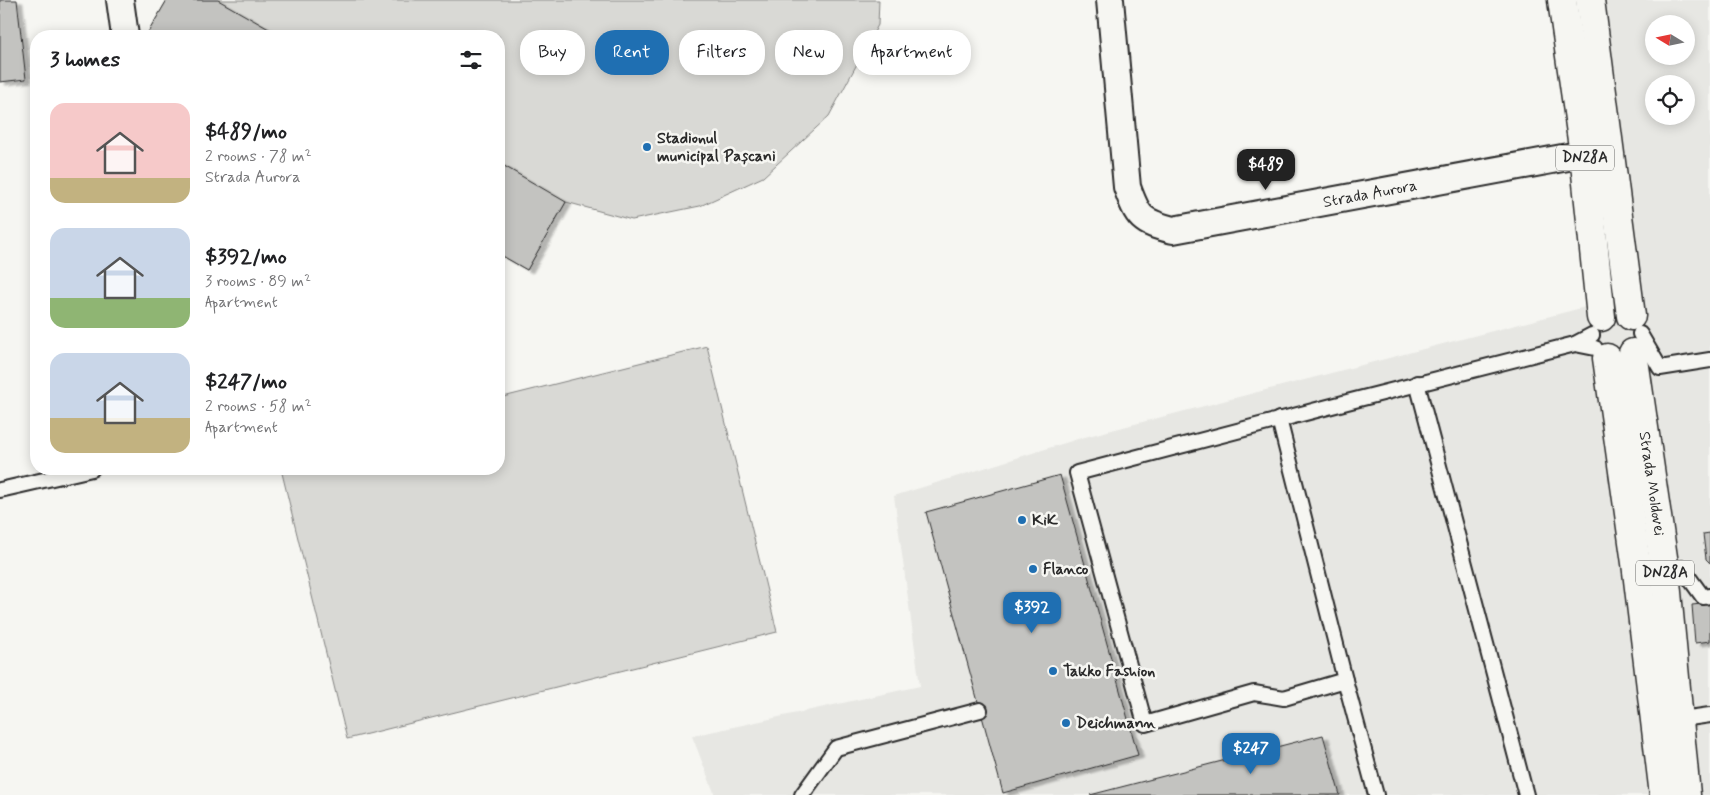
<!DOCTYPE html>
<html lang="en">
<head>
<meta charset="utf-8">
<style>
	:root { --surface:#fff; --page:#f6f6f6; --text:#202124; --muted:#757577; --accent:#1f6fb2 }
	body { margin:0; font-family:Mynerve,sans-serif; background:var(--page); color:var(--text); height:100vh; display:flex; flex-direction:column; font-size:19px; white-space:nowrap }
	* { box-sizing:border-box; margin:0 }
	p { font-size:16px; color:var(--muted) }
	.icon { flex:none; width:28px; height:28px; fill:none; stroke:currentColor; stroke-width:2; stroke-linecap:round; stroke-linejoin:round }
	.map { position:relative; flex:1; overflow:hidden }
	.details { position:absolute; left:30px; top:30px; width:475px; height:445px; display:flex; flex-direction:column; background:var(--surface); border-radius:20px; box-shadow:0 2px 12px #0003 }
	.details>* { flex:none }
	.top-card { position:absolute; left:520px; top:30px; width:475px; height:45px; display:flex; gap:10px }
	.needle { width:32px; rotate:280deg }
	.controls { position:absolute; left:1645px; top:15px; display:grid; gap:10px }
	.controls a { display:grid; place-items:center; width:50px; height:50px; border-radius:50%; background:var(--surface); box-shadow:0 2px 12px #0003; font-size:25px }
	.price { position:absolute; translate:-50% -42px; padding:0 11px; border-radius:10px; background:var(--accent); color:#fff; font-size:16px; line-height:32px; filter:drop-shadow(0 1px 2px #0008) }
	.price::after { content:''; position:absolute; left:50%; top:30px; width:15px; height:11px; margin-left:-8px; background:inherit; clip-path:polygon(0 0,100% 0,50% 100%) }
	.price.on { background:#222; color:#fff }
	ul { padding:0; list-style:none }
	li { display:flex; align-items:center; gap:15px; height:125px; padding:0 20px }
	li span { display:grid; place-items:center; flex:none; width:140px; height:100px; border-radius:15px; color:#555 }
	li>.icon { margin-inline-start:auto }
	span .icon { width:60px; height:60px; fill:#fffc; stroke-width:1 }
	li b { font-size:21px }
	h2 { display:flex; justify-content:space-between; align-items:center; height:60px; padding:0 20px; font-size:21px }
	.pill { padding:0 18px; border-radius:20px; background:var(--surface); box-shadow:0 2px 12px #0003; font-size:18px; line-height:45px }
	.pill.on { background:var(--accent); color:#fff }
	.map>svg:first-child { display:block }
</style>
</head>
<body>
<div class="map">
<svg width="1710" height="795" viewBox="0 0 1710 795">
	<defs>
		<filter id="shadow"><feDropShadow dx="5.5" dy="3" stdDeviation="1" flood-color="#0004"/></filter>
	</defs>
	<rect width="100%" height="100%" fill="#f6f6f2"/>
	<filter id="ink" filterUnits="userSpaceOnUse"><feTurbulence type="fractalNoise" baseFrequency=".02" numOctaves="2"/><feDisplacementMap in="SourceGraphic" scale="10" xChannelSelector="R" yChannelSelector="G"/><feConvolveMatrix kernelMatrix="1 2 1 2 8 2 1 2 1" color-interpolation-filters="sRGB"/></filter>
	<g filter="url(#ink)">
		<path fill="#e7e7e3" fill-rule="evenodd" d="M1566,0H1710V795H715L692,736L920,686L894,496L1081,438L1585,307ZM1654,24H1686V56H1654ZM1654,84H1686V116H1654Z"/>
		<g fill="#d9d9d5" stroke="#828280">
			<path d="M167,0H879L878,25L829,116L763,177L700,206L632,220L566,202L527,270L499,254V36H146Z"/>
			<path d="M707,346L777,632L347,739L281,469H499V398Z"/>
		</g>
		<g fill="#c3c3c0" stroke="#2b2b2b" filter="url(#shadow)">
			<path d="M0,0H17L26,79L0,82Z"/>
			<path d="M167,0H218L281,36H146Z"/>
			<path d="M499,163L566,202L527,270L499,254Z"/>
			<path d="M1060,475L1138,755L1003,793L926,512Z"/>
			<path d="M1710,533V563L1706,559L1703,534Z"/>
			<path d="M1710,603V641L1695,643L1692,605Z"/>
			<path d="M1323,735L1340,795H1090Z"/>
		</g>
		<g fill="none" stroke-linecap="round" stroke-linejoin="round">
			<g stroke="#2b2b2b" stroke-width="18">
				<g id="service">
					<path d="M1640,334L1660,368L1710,360"/>
					<path d="M1575,344L1595,348"/>
					<path d="M1417,383L1526,795"/>
					<path d="M1279,419L1345,680"/>
					<path d="M0,490L92,469"/>
					<path d="M1665,571L1682,568L1703,597L1710,596"/>
					<path d="M1675,720L1710,715"/>
					<path d="M802,795L836,748L980,710"/>
					<path d="M1376,795L1345,680L1284,698L1254,693L1145,724L1077,473L1351,401L1575,344L1592,335"/>
				</g>
			</g>
			<g stroke="#2b2b2b" stroke-width="30">
				<g id="minor">
					<path d="M120,0L125,36"/>
					<path id="s1" d="M1110,0L1127,187C1138,218 1141,222 1173,230L1584,154"/>
				</g>
			</g>
			<g stroke="#2b2b2b" stroke-width="31">
				<g id="primary">
					<path d="M1562,0L1584,154L1601,317"/>
					<path d="M1590,0L1631,316"/>
					<path id="s2" d="M1633,353L1665,571L1686,795"/>
					<path d="M1607,358L1636,563L1664,795"/>
				</g>
			</g>
			<use href="#service" stroke="#f6f6f2" stroke-width="14"/>
			<use href="#minor" stroke="#f6f6f2" stroke-width="26"/>
			<use href="#primary" stroke="#f6f6f2" stroke-width="28"/>
		</g>
	</g>
	<g fill="#1f6fb2" stroke="#f6f6f2" stroke-width="2">
		<circle cx="647" cy="147" r="5"/>
		<circle cx="1022" cy="520" r="5"/>
		<circle cx="1033" cy="569" r="5"/>
		<circle cx="1053" cy="671" r="5"/>
		<circle cx="1066" cy="723" r="5"/>
	</g>
	<g text-anchor="middle" dominant-baseline="central" stroke-width="5" stroke-linejoin="round" paint-order="stroke">
		<g fill="#f6f6f2" stroke="#686867" stroke-width="1">
			<rect x="1556" y="145.5" width="58" height="25" rx="4"/>
			<rect x="1636" y="560.5" width="58" height="25" rx="4"/>
		</g>
		<g font-size="15" font-weight="bold" fill="#2b2b2b">
			<text x="1585" y="158">DN28A</text>
			<text x="1665" y="573">DN28A</text>
		</g>
		<g font-size="16" font-weight="bold" fill="#2b2b2b" stroke="#f6f6f2" text-anchor="start">
			<text x="657" y="138">Stadionul<tspan x="657" dy="18">municipal Pașcani</tspan></text>
			<text x="1032" y="520">KiK</text>
			<text x="1043" y="569">Flanco</text>
			<text x="1063" y="671">Takko Fashion</text>
			<text x="1076" y="723">Deichmann</text>
		</g>
		<g font-size="16" fill="#2b2b2b" stroke="#f6f6f2">
			<text stroke="none"><textPath href="#s1" startOffset="456">Strada Aurora</textPath></text>
			<text stroke="none"><textPath href="#s2" startOffset="132">Strada Moldovei</textPath></text>
		</g>
	</g>
</svg>
<div class="controls">
<a><svg class="needle" viewBox="-14 -14 28 28"><path d="M0-13l5 13h-10z" fill="#e53935"/><path d="M0 13l5-13h-10z" fill="#757577"/></svg></a>
<a><svg class="icon" aria-label="locate" viewBox="0 0 24 24"><circle cx="12" cy="12" r="6"/><path d="M12 2v4M12 18v4M2 12h4M18 12h4"/></svg></a>
</div>
<b class="price on" style="left:1266px;top:191px">$489</b>
<b class="price" style="left:1032px;top:634px">$392</b>
<b class="price" style="left:1251px;top:775px">$247</b>
<div class="top-card">
<a class="pill">Buy</a>
<a class="pill on">Rent</a>
<a class="pill">Filters</a>
<a class="pill">New</a>
<a class="pill">Apartment</a>
</div>
<section class="details">
<h2>3 homes<svg class="icon" aria-label="filters" viewBox="0 0 24 24"><path d="M4 7h16M4 17h16"/><circle cx="9" cy="7" r="2"/><circle cx="15" cy="17" r="2"/></svg></h2>
<ul>
<li><span style="background:linear-gradient(#f6c9c9 75%,#c2b280 0)"><svg class="icon" aria-label="home" viewBox="0 0 24 24"><path d="M3 11l9-7 9 7M6 9v11h12V9"/></svg></span><div><b>$489/mo</b><p>2 rooms · 78 m²</p><p>Strada Aurora</p></div></li>
<li><span style="background:linear-gradient(#c9d6e8 70%,#8fb573 0)"><svg class="icon" aria-label="home" viewBox="0 0 24 24"><path d="M3 11l9-7 9 7M6 9v11h12V9"/></svg></span><div><b>$392/mo</b><p>3 rooms · 89 m²</p><p>Apartment</p></div></li>
<li><span style="background:linear-gradient(#c9d6e8 65%,#c2b280 0)"><svg class="icon" aria-label="home" viewBox="0 0 24 24"><path d="M3 11l9-7 9 7M6 9v11h12V9"/></svg></span><div><b>$247/mo</b><p>2 rooms · 58 m²</p><p>Apartment</p></div></li>
</ul>
</section>
</div>
</body>
</html>
